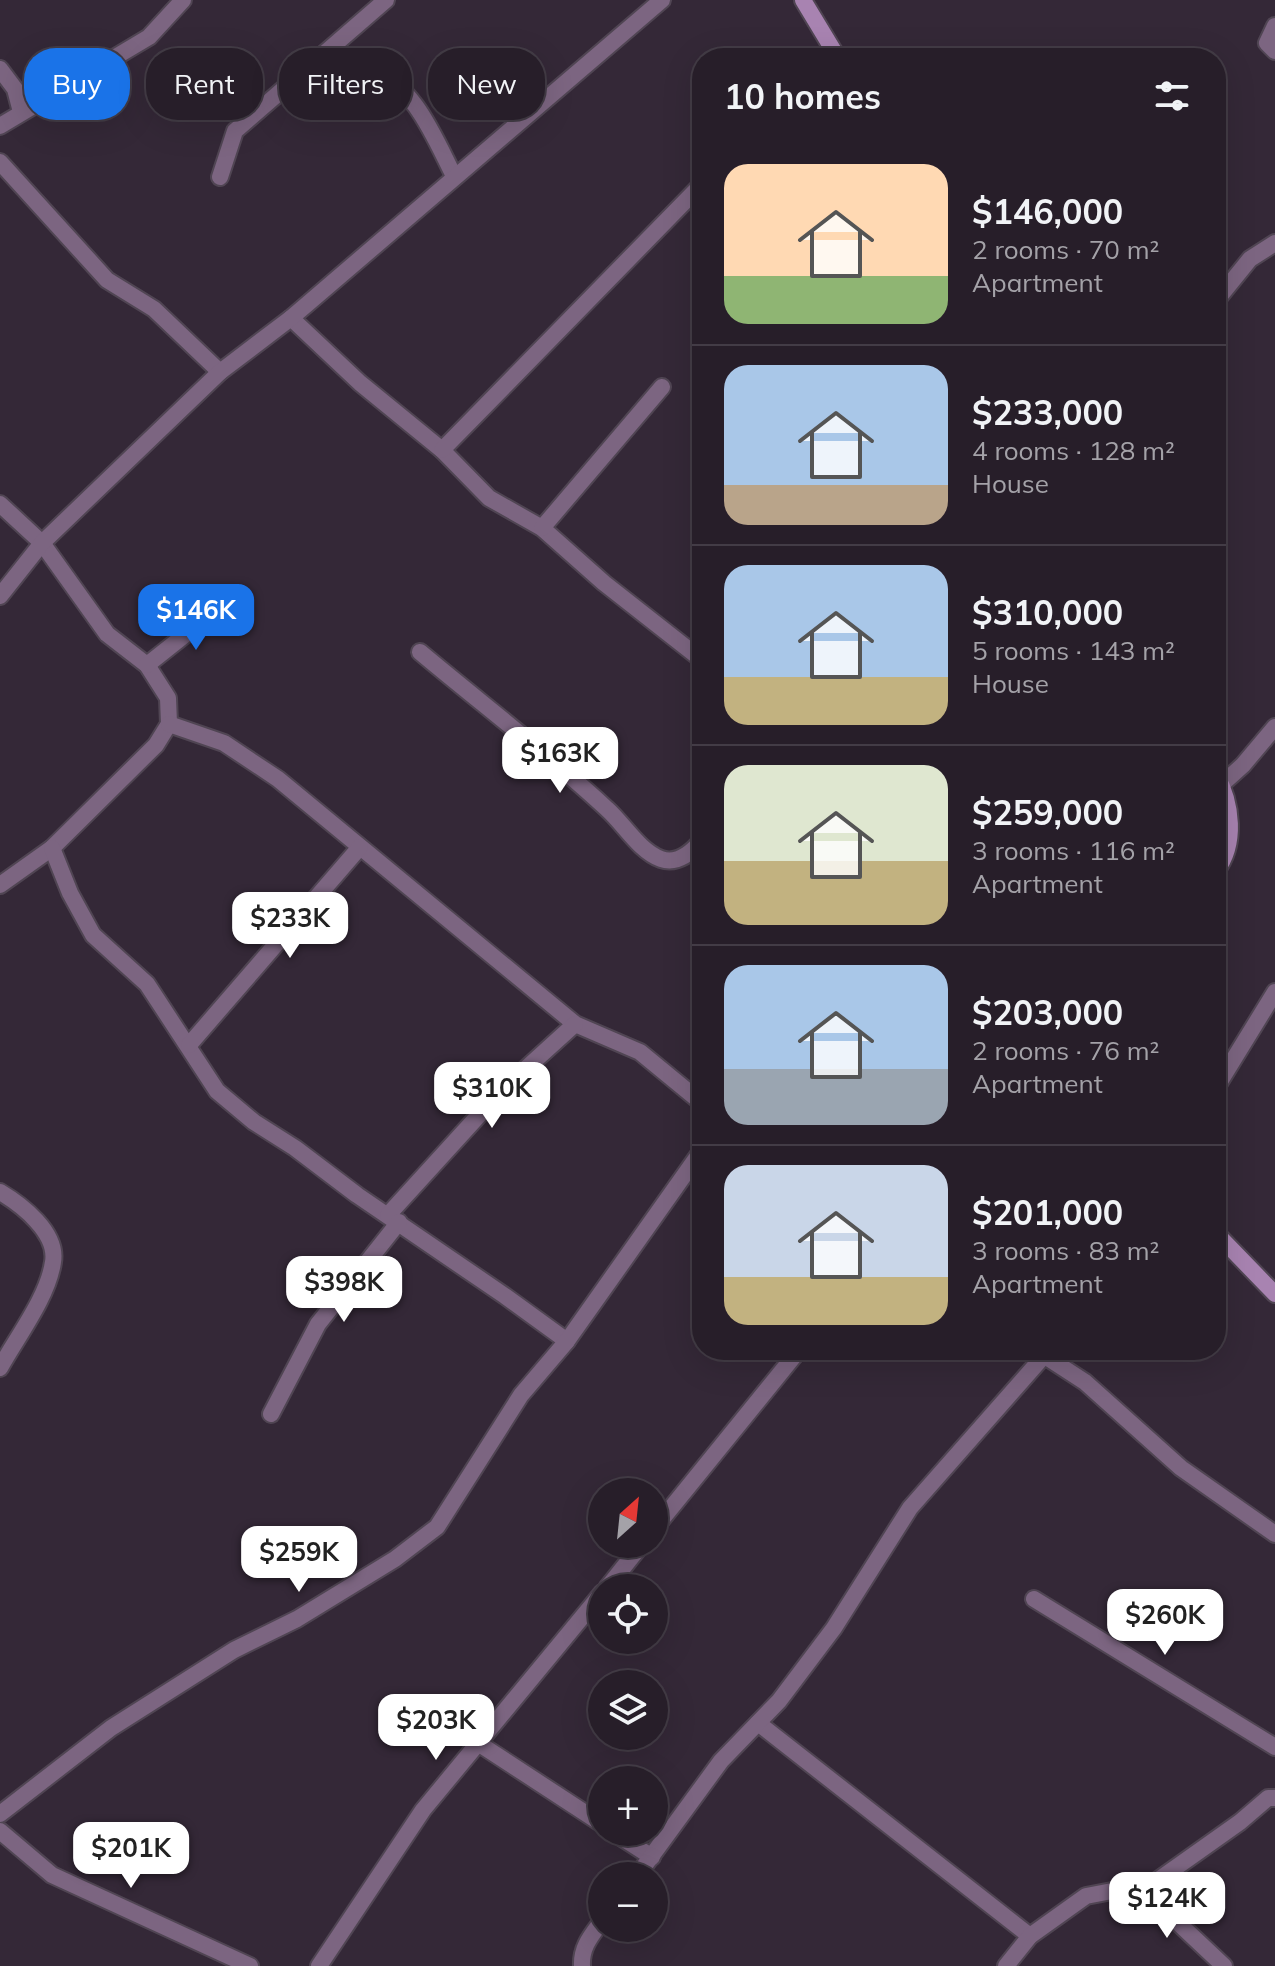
<!DOCTYPE html>
<html lang="en">
<head>
<meta charset="utf-8">
<style>
	:root { --surface:#271e29; --page:#2f2731; --text:#f1f3f6; --muted:#a4a2a8; --line:#433c46; --accent:#1a73e8 }
	body { margin:0; font-family:Mulish,sans-serif; background:var(--page); color:var(--text); height:100vh; display:flex; flex-direction:column; font-size:30px; white-space:nowrap }
	* { box-sizing:border-box; margin:0 }
	p { font-size:26px; color:var(--muted) }
	.icon { flex:none; width:44px; height:44px; fill:none; stroke:currentColor; stroke-width:2; stroke-linecap:round; stroke-linejoin:round }
	.map { position:relative; flex:1; overflow:hidden }
	.drawer { position:absolute; left:692px; top:48px; width:534px; height:1312px; display:flex; flex-direction:column; background:var(--surface); border-radius:32px; box-shadow:0 8px 32px #0002,0 0 0 2px var(--line) }
	.drawer>* { flex:none }
	.guide { position:absolute; left:24px; top:48px; width:548px; height:72px; display:flex; gap:16px }
	.needle { width:52px; rotate:27deg }
	.fabs { position:absolute; left:588px; top:1478px; display:grid; gap:16px }
	.fabs a { display:grid; place-items:center; width:80px; height:80px; border-radius:50%; background:var(--surface); box-shadow:0 8px 32px #0002,0 0 0 2px var(--line); font-size:40px }
	.price { position:absolute; translate:-50% -68px; padding:0 18px; border-radius:16px; background:#fff; color:#222; font-size:26px; line-height:52px; filter:drop-shadow(0 2px 4px #0008) }
	.price::after { content:''; position:absolute; left:50%; top:48px; width:24px; height:18px; margin-left:-12px; background:inherit; clip-path:polygon(0 0,100% 0,50% 100%) }
	.price.selected { background:var(--accent); color:#fff }
	ul { padding:0; list-style:none }
	li { display:flex; align-items:center; gap:24px; height:200px; padding:0 32px }
	li+li { border-top:2px solid var(--line) }
	li span { display:grid; place-items:center; flex:none; width:224px; height:160px; border-radius:24px; color:#555 }
	li>.icon { margin-inline-start:auto }
	span .icon { width:96px; height:96px; fill:#fffc; stroke-width:1 }
	li b { font-size:34px }
	h2 { display:flex; justify-content:space-between; align-items:center; height:96px; padding:0 32px; font-size:34px }
	.tag { padding:0 28px; border-radius:32px; background:var(--surface); box-shadow:0 8px 32px #0002,0 0 0 2px var(--line); font-size:28px; line-height:72px }
	.tag.selected { background:var(--accent); color:#fff }
	.map>svg:first-child { display:block }
</style>
</head>
<body>
<div class="map">
<svg width="1275" height="1966" viewBox="0 0 1275 1966">
	<rect width="100%" height="100%" fill="#342837"/>
	<g fill="none" stroke-linecap="round" stroke-linejoin="round">
		<g stroke="#504553" stroke-width="20">
			<g id="street">
				<path d="M1275,26L1267,43L1275,51"/>
				<path d="M320,60C335,63 355,63 370,69C415,86 434,137 454,176"/>
				<path d="M0,69L15,89L21,112"/>
				<path d="M0,126L149,37L183,0"/>
				<path d="M0,162L107,280L154,309L220,372"/>
				<path d="M220,177L235,131L386,0"/>
				<path d="M1216,301L1250,259L1275,243"/>
				<path d="M291,318L360,383L442,450L489,498L542,528L604,583L702,660"/>
				<path d="M442,450L702,184"/>
				<path d="M0,504L42,543L107,634L147,665L168,698L169,724L156,745L52,848L0,885"/>
				<path d="M542,528L662,387"/>
				<path d="M0,596L42,543L220,372L291,318L662,0"/>
				<path d="M420,652C482,704 548,754 607,809C624,824 639,851 661,859C678,865 692,852 702,840"/>
				<path d="M147,665L220,607"/>
				<path d="M169,724L224,743L278,779L575,1024L640,1052L702,1103"/>
				<path d="M1222,784L1243,765L1275,727"/>
				<path d="M52,848L70,893L93,935L147,984L217,1091L254,1122L295,1148L357,1195L505,1296L567,1341"/>
				<path d="M189,1045L360,847"/>
				<path d="M1216,1088L1275,992"/>
				<path d="M0,1192C22,1205 58,1233 53,1262C48,1297 17,1337 0,1368"/>
				<path d="M388,1215L500,1092L575,1024"/>
				<path d="M1045,1356L1085,1382L1181,1468L1275,1534"/>
				<path d="M271,1414L318,1324L399,1222"/>
				<path d="M654,1529L799,1350"/>
				<path d="M607,1588L642,1544"/>
				<path d="M1034,1599L1275,1747"/>
				<path d="M758,1723L1030,1936"/>
				<path d="M478,1743L602,1824"/>
				<path d="M0,1814L111,1728L234,1650L297,1619L395,1559L437,1527L521,1395L567,1341L702,1150"/>
				<path d="M0,1831L52,1875L250,1966"/>
				<path d="M613,1832L652,1857"/>
				<path d="M637,1876L721,1761L779,1701L834,1628L910,1508L1049,1350"/>
				<path d="M1138,1885L1224,1966"/>
				<path d="M319,1966L423,1810L602,1593"/>
				<path d="M582,1966C581,1947 591,1936 602,1921"/>
				<path d="M1006,1966L1030,1936L1086,1896L1154,1883L1240,1822L1268,1798H1275"/>
			</g>
		</g>
		<g stroke="#504553" stroke-width="20">
			<g id="secondary">
				<path d="M803,0L838,58"/>
				<path d="M1216,774C1232,803 1237,844 1216,871"/>
				<path d="M1216,1233L1275,1294"/>
			</g>
		</g>
		<use href="#street" stroke="#7c6581" stroke-width="16"/>
		<use href="#secondary" stroke="#a883b1" stroke-width="16"/>
	</g>
</svg>
<div class="fabs">
<a><svg class="needle" viewBox="-14 -14 28 28"><path d="M0-13l5 13h-10z" fill="#e53935"/><path d="M0 13l5-13h-10z" fill="#a4a2a8"/></svg></a>
<a><svg class="icon" aria-label="locate" viewBox="0 0 24 24"><circle cx="12" cy="12" r="6"/><path d="M12 2v4M12 18v4M2 12h4M18 12h4"/></svg></a>
<a><svg class="icon" aria-label="layers" viewBox="0 0 24 24"><path d="M12 4l9 5-9 5-9-5zM3 14l9 5 9-5"/></svg></a>
<a>+</a>
<a>−</a>
</div>
<b class="price selected" style="left:196px;top:652px">$146K</b>
<b class="price" style="left:560px;top:795px">$163K</b>
<b class="price" style="left:290px;top:960px">$233K</b>
<b class="price" style="left:492px;top:1130px">$310K</b>
<b class="price" style="left:344px;top:1324px">$398K</b>
<b class="price" style="left:299px;top:1594px">$259K</b>
<b class="price" style="left:1165px;top:1657px">$260K</b>
<b class="price" style="left:436px;top:1762px">$203K</b>
<b class="price" style="left:131px;top:1890px">$201K</b>
<b class="price" style="left:1167px;top:1940px">$124K</b>
<div class="guide">
<a class="tag selected">Buy</a>
<a class="tag">Rent</a>
<a class="tag">Filters</a>
<a class="tag">New</a>
</div>
<section class="drawer">
<h2>10 homes<svg class="icon" aria-label="filters" viewBox="0 0 24 24"><path d="M4 7h16M4 17h16"/><circle cx="9" cy="7" r="2"/><circle cx="15" cy="17" r="2"/></svg></h2>
<ul>
<li><span style="background:linear-gradient(#ffd9b3 70%,#8fb573 0)"><svg class="icon" aria-label="home" viewBox="0 0 24 24"><path d="M3 11l9-7 9 7M6 9v11h12V9"/></svg></span><div><b>$146,000</b><p>2 rooms · 70 m²</p><p>Apartment</p></div></li>
<li><span style="background:linear-gradient(#a9c7e8 75%,#b9a48a 0)"><svg class="icon" aria-label="home" viewBox="0 0 24 24"><path d="M3 11l9-7 9 7M6 9v11h12V9"/></svg></span><div><b>$233,000</b><p>4 rooms · 128 m²</p><p>House</p></div></li>
<li><span style="background:linear-gradient(#a9c7e8 70%,#c2b280 0)"><svg class="icon" aria-label="home" viewBox="0 0 24 24"><path d="M3 11l9-7 9 7M6 9v11h12V9"/></svg></span><div><b>$310,000</b><p>5 rooms · 143 m²</p><p>House</p></div></li>
<li><span style="background:linear-gradient(#dfe7d0 60%,#c2b280 0)"><svg class="icon" aria-label="home" viewBox="0 0 24 24"><path d="M3 11l9-7 9 7M6 9v11h12V9"/></svg></span><div><b>$259,000</b><p>3 rooms · 116 m²</p><p>Apartment</p></div></li>
<li><span style="background:linear-gradient(#a9c7e8 65%,#9aa5b1 0)"><svg class="icon" aria-label="home" viewBox="0 0 24 24"><path d="M3 11l9-7 9 7M6 9v11h12V9"/></svg></span><div><b>$203,000</b><p>2 rooms · 76 m²</p><p>Apartment</p></div></li>
<li><span style="background:linear-gradient(#c9d6e8 70%,#c2b280 0)"><svg class="icon" aria-label="home" viewBox="0 0 24 24"><path d="M3 11l9-7 9 7M6 9v11h12V9"/></svg></span><div><b>$201,000</b><p>3 rooms · 83 m²</p><p>Apartment</p></div></li>
</ul>
</section>
</div>
</body>
</html>
